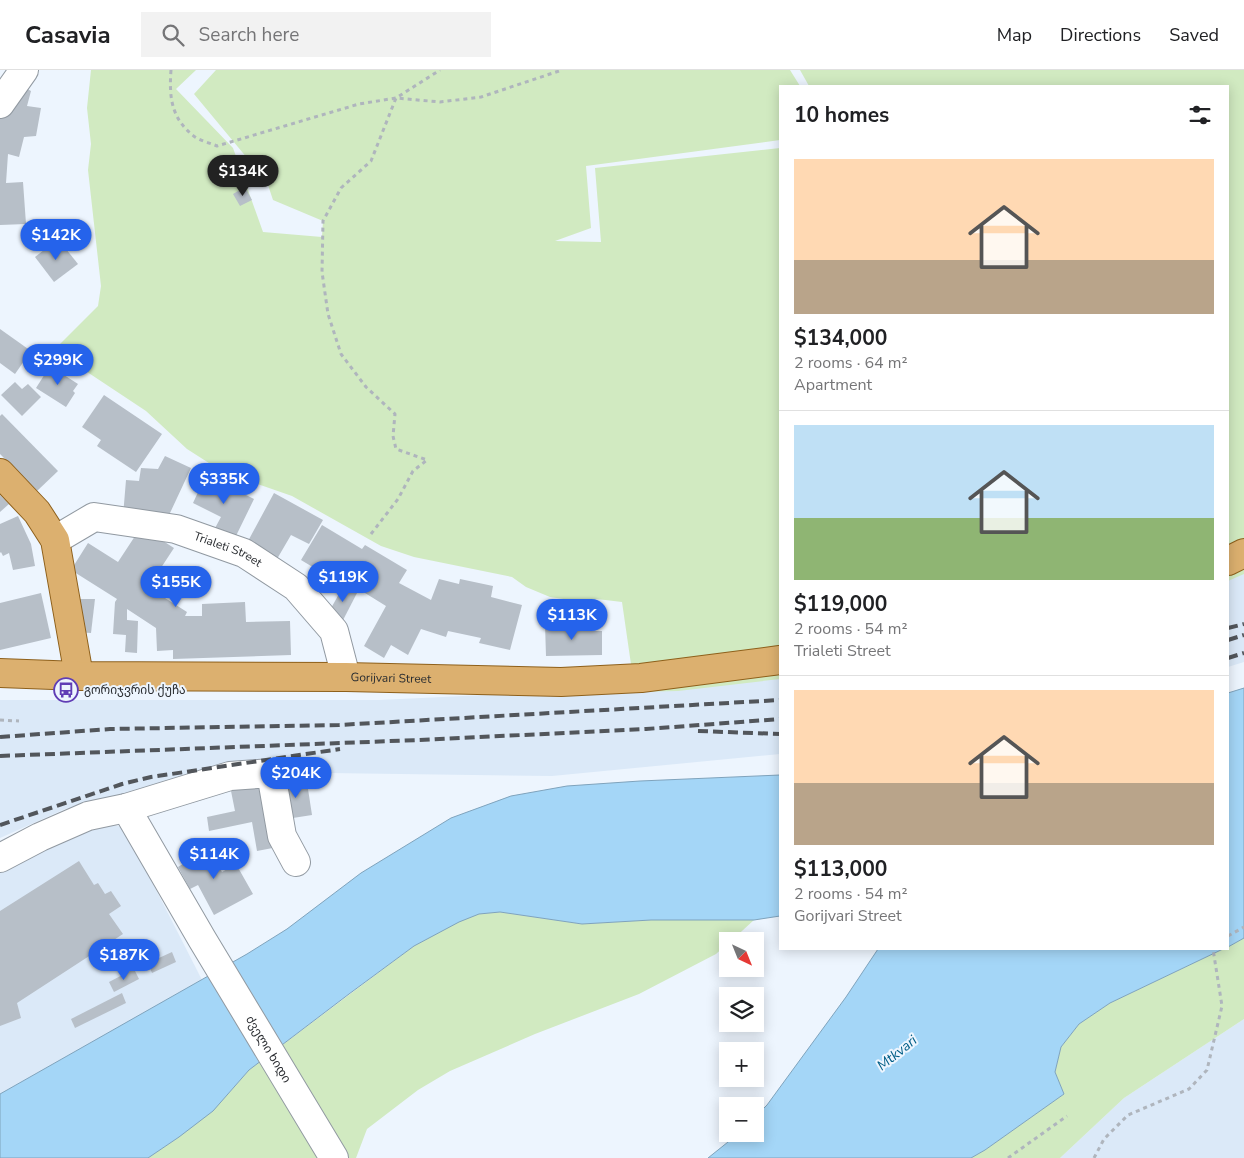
<!DOCTYPE html>
<html lang="en">
<head>
<meta charset="utf-8">
<style>
	:root { --surface:#fff; --page:#f2f2f2; --text:#202124; --muted:#757577; --line:#e0e0e0; --accent:#2563eb }
	body { margin:0; font-family:"Nunito Sans","Noto Sans Georgian",sans-serif; background:var(--page); color:var(--text); height:100vh; display:flex; flex-direction:column; font-size:19px; white-space:nowrap }
	* { box-sizing:border-box; margin:0 }
	p { font-size:16px; color:var(--muted) }
	.icon { flex:none; width:28px; height:28px; fill:none; stroke:currentColor; stroke-width:2; stroke-linecap:round; stroke-linejoin:round }
	.map { position:relative; flex:1; overflow:hidden }
	.drawer { position:absolute; left:779px; top:15px; width:450px; height:865px; display:flex; flex-direction:column; background:var(--surface); border-radius:0px; box-shadow:0 2px 12px #0003 }
	.drawer>* { flex:none }
	.needle { width:32px; rotate:137deg }
	.tools { position:absolute; left:719px; top:862px; display:grid; gap:10px }
	.tools a { display:grid; place-items:center; width:45px; height:45px; border-radius:0px; background:var(--surface); box-shadow:0 2px 12px #0003; font-size:25px }
	.price { position:absolute; translate:-50% -42px; padding:0 11px; border-radius:18px; background:var(--accent); color:#fff; font-size:16px; line-height:32px; filter:drop-shadow(0 1px 2px #0008) }
	.price::after { content:''; position:absolute; left:50%; top:30px; width:15px; height:11px; margin-left:-8px; background:inherit; clip-path:polygon(0 0,100% 0,50% 100%) }
	.price.on { background:#222; color:#fff }
	ul { padding:0; list-style:none }
	li { display:grid; align-content:center; gap:10px; height:265px; padding:0 15px }
	li+li { border-top:1px solid var(--line) }
	li span { display:grid; place-items:center; height:155px; border-radius:0px; color:#555 }
	li>.icon { margin-inline-start:auto }
	span .icon { width:90px; height:90px; fill:#fffc; stroke-width:1 }
	li b { font-size:21px }
	h2 { display:flex; justify-content:space-between; align-items:center; height:60px; padding:0 15px; font-size:21px }
	header { display:flex; align-items:center; gap:30px; box-sizing:border-box; height:70px; padding:0 25px; background:var(--surface); border-bottom:1px solid var(--line) }
	header strong { font-size:24px }
	nav { display:flex; gap:28px; margin-inline-start:auto; font-size:18px }
	.search { width:350px; height:45px; background:var(--page); display:flex; align-items:center; gap:12px; box-sizing:border-box; padding:0 18px; border-radius:0px; color:var(--muted); font-size:19px }
	.map>svg:first-child { display:block }
</style>
</head>
<body>
<header>
<strong>Casavia</strong>
<div class="search"><svg class="icon" aria-label="search" viewBox="0 0 24 24"><circle cx="10" cy="10" r="6"/><path d="M15 15l6 6"/></svg>Search here</div>
<nav><a>Map</a><a>Directions</a><a>Saved</a></nav>
</header>
<div class="map">
<svg width="1244" height="1088" viewBox="0 0 1244 1088">
	<rect width="100%" height="100%" fill="#edf5fe"/>
	<g fill="#dbe9f8">
		<path d="M1244,498V592L1228,597V505Z"/>
		<path d="M780,607V684L552,706L327,703L243,708L65,739L0,768V630H379L633,618Z"/>
		<path d="M96,753L124,757L202,910L0,1024V797Z"/>
		<path d="M1244,949V1088H1060L1124,1028Z"/>
	</g>
	<g fill="#d1eac1">
		<path d="M91,0H196L176,19L233,78L263,162L322,167L323,151L273,130L267,112L194,24L216,0H790L800,16H780V70L586,96L591,158L555,171L601,172L595,98L780,78V609L678,621L635,622L622,532L597,529L577,531L550,527L526,517L512,507L414,487L381,476L292,426L223,402L187,379L146,341L54,280L98,236L101,216L88,100L91,74L87,38Z"/>
		<path d="M800,0H1244V504L1228,511V16H809Z"/>
		<path d="M500,842L582,854L651,850H754L731,871H728L727,874L716,884L639,924L535,964L450,1001L418,1020L367,1059L356,1088H148L179,1067L228,1024L249,1000L414,876L459,851L479,844Z"/>
		<path d="M1244,868V949L1124,1028L1060,1088H971L985,1080L1064,1024L1055,1002L1061,977L1079,954L1110,933L1223,879H1228V877Z"/>
	</g>
	<g fill="#a4d6f7" stroke="#7fa3bc">
		<path d="M1244,618V868L1228,877V623Z"/>
		<path d="M780,705V846L754,850H651L582,854L500,842L479,844L459,852L414,876L349,924L249,1000L213,1041L179,1067L148,1088H0V1024L247,884L287,859L361,803L451,748L511,726L567,716L640,711Z"/>
		<path d="M878,879H1223L1110,933L1079,954L1061,977L1055,1002L1064,1024L985,1080L971,1088H708L738,1064H755V1047L767,1035L846,927Z"/>
	</g>
	<g fill="#b7bfc8">
		<path d="M18,14L31,21L27,36L41,38L36,66L24,67L19,87L8,84L6,113L23,112L26,154L0,155V46Z"/>
		<path d="M245,117L252,130L240,136L233,124Z"/>
		<path d="M58,169L78,194L54,212L35,187Z"/>
		<path d="M0,259L31,281L15,304L0,293Z"/>
		<path d="M50,296L78,314L73,321L75,323L66,337L36,318Z"/>
		<path d="M15,312L22,319L28,314L41,327L22,346L1,325Z"/>
		<path d="M104,325L162,364L136,402L97,376L101,370L82,357Z"/>
		<path d="M2,344L58,401L37,421L0,384V346Z"/>
		<path d="M165,386L191,398L170,443L169,451L123,446L126,410L139,411L141,398L158,399Z"/>
		<path d="M206,405L254,429L234,470L214,460L221,447L193,433Z"/>
		<path d="M274,423L323,450L309,474L291,465L277,489L247,473Z"/>
		<path d="M0,425L9,434L0,442Z"/>
		<path d="M18,446L31,474L35,496L13,500L9,483L3,486L1,482L0,483V454Z"/>
		<path d="M322,455L362,479L365,475L407,500L399,513L431,530L439,509L459,514L460,509L493,516L491,527L522,535L510,580L479,573L481,568L448,561L446,567L421,559L408,585L391,575L384,588L364,576L386,536L344,510L341,514L301,490Z"/>
		<path d="M141,457L174,478L151,513L146,510L143,514L187,542L185,546H202V534L245,532L246,552L290,551L291,585L173,589V580L157,581L156,558L127,539V550L138,551L137,583L125,582L126,565L113,564L115,532L117,529L71,500L88,473L118,492Z"/>
		<path d="M344,515L357,523L341,554L330,540Z"/>
		<path d="M41,523L51,568L0,580V533Z"/>
		<path d="M76,529H95L91,563L76,562Z"/>
		<path d="M545,554H571V561H602V585L546,586Z"/>
		<path d="M306,706L312,745L280,750L285,710Z"/>
		<path d="M269,708L283,776L257,781L252,752L209,761L207,747L235,741L230,716Z"/>
		<path d="M201,776L204,783L210,780L222,802L236,794L253,824L214,845L198,815L190,819L178,797L186,792L182,786Z"/>
		<path d="M79,791L94,815L98,813L105,824L111,821L121,836L109,844L123,864L17,933L21,948L0,956V841Z"/>
		<path d="M172,882L176,892L152,903L148,893Z"/>
		<path d="M134,899L139,909L114,922L109,912Z"/>
		<path d="M122,923L126,933L75,958L71,949Z"/>
	</g>
	<g fill="none" stroke-linecap="round" stroke-linejoin="round">
		<g stroke="#9199a1" stroke-width="30">
			<g id="minor">
				<path d="M0,34L24,0"/>
				<path id="s1" d="M55,470L94,447L176,459L244,483L296,517L334,561L346,607"/>
				<path id="s2" d="M126,738L202,869L334,1088"/>
				<path d="M0,788L40,767L88,746L126,738L230,706L271,703L282,766L296,792"/>
			</g>
		</g>
		<g stroke="#8e601b" stroke-width="30">
			<g id="major">
				<path d="M0,403L37,442L55,470L79,606"/>
				<path d="M1228,491L1244,483"/>
				<path id="s3" d="M0,603L79,606L346,607L561,612L641,608L780,590"/>
			</g>
		</g>
		<g stroke="#afb5bd" stroke-width="3" stroke-dasharray="4 4" stroke-linecap="butt">
			<path d="M171,0C169,27 171,49 195,67C201,71 210,73 217,76L359,34L396,28L440,32L481,27L562,0"/>
			<path d="M371,464L398,429L413,401L427,390L396,379L393,366L395,344L366,317L341,284L328,244L322,202L323,151L341,118L371,91L396,28L440,0"/>
			<path d="M0,650L19,651"/>
			<path d="M1228,866L1244,857"/>
			<path d="M1008,1088L1067,1046"/>
			<path d="M1094,1088L1104,1069L1128,1045L1189,1019L1207,1000L1222,936L1213,879"/>
		</g>
		<use href="#minor" stroke="#fff" stroke-width="28"/>
		<use href="#major" stroke="#dcb06f" stroke-width="28"/>
		<g stroke="#52565b" stroke-width="4" stroke-dasharray="10 5" stroke-linecap="butt">
			<path d="M1228,558L1244,554"/>
			<path d="M1228,570L1244,565"/>
			<path d="M1228,588L1244,583"/>
			<path d="M698,661L780,664"/>
			<path d="M0,667L110,659L339,655L780,630"/>
			<path d="M0,686L419,670L646,659L780,649"/>
			<path d="M0,755L122,714L151,707L340,679"/>
		</g>
	</g>
	<defs>
		<g id="bus-ring" transform="scale(1.25)"><circle r="9.5" fill="#edf5fe" stroke="#603db5" stroke-width="1.5"/><path d="M-5-6H5V4H4V6H2V4H-2V6H-4V4H-5ZM-3.5-4V0h7V-4ZM-3.5 1.2v1.5H-2V1.2ZM2 1.2v1.5H3.5V1.2Z" fill="#603db5"/></g>
	</defs>
	<g fill-rule="evenodd">
		<use href="#bus-ring" x="66" y="620"/>
	</g>
	<g text-anchor="middle" dominant-baseline="central" stroke-width="4" stroke-linejoin="round" paint-order="stroke">
		<g font-size="12" fill="#2a2d31" stroke="#edf5fe">
			<text stroke="none"><textPath href="#s1" startOffset="184">Trialeti Street</textPath></text>
			<text stroke="none"><textPath href="#s3" startOffset="391">Gorijvari Street</textPath></text>
			<text stroke="none"><textPath href="#s2" startOffset="280">ძველი ხიდი</textPath></text>
		</g>
		<g font-size="12" fill="#2a2d31" stroke="#edf5fe" text-anchor="start">
			<text x="84" y="620">გორიჯვრის ქუჩა</text>
		</g>
		<g font-size="14" font-style="italic" fill="#005e87" stroke="#edf5fe">
			<text transform="translate(897 983) rotate(-39)">Mtkvari</text>
		</g>
	</g>
</svg>
<div class="tools">
<a><svg class="needle" viewBox="-14 -14 28 28"><path d="M0-13l5 13h-10z" fill="#e53935"/><path d="M0 13l5-13h-10z" fill="#757577"/></svg></a>
<a><svg class="icon" aria-label="layers" viewBox="0 0 24 24"><path d="M12 4l9 5-9 5-9-5zM3 14l9 5 9-5"/></svg></a>
<a>+</a>
<a>−</a>
</div>
<b class="price on" style="left:243px;top:127px">$134K</b>
<b class="price" style="left:56px;top:191px">$142K</b>
<b class="price" style="left:58px;top:316px">$299K</b>
<b class="price" style="left:224px;top:435px">$335K</b>
<b class="price" style="left:343px;top:533px">$119K</b>
<b class="price" style="left:176px;top:538px">$155K</b>
<b class="price" style="left:572px;top:571px">$113K</b>
<b class="price" style="left:296px;top:729px">$204K</b>
<b class="price" style="left:214px;top:810px">$114K</b>
<b class="price" style="left:124px;top:911px">$187K</b>
<section class="drawer">
<h2>10 homes<svg class="icon" aria-label="filters" viewBox="0 0 24 24"><path d="M4 7h16M4 17h16"/><circle cx="9" cy="7" r="2"/><circle cx="15" cy="17" r="2"/></svg></h2>
<ul>
<li><span style="background:linear-gradient(#ffd9b3 65%,#b9a48a 0)"><svg class="icon" aria-label="home" viewBox="0 0 24 24"><path d="M3 11l9-7 9 7M6 9v11h12V9"/></svg></span><div><b>$134,000</b><p>2 rooms · 64 m²</p><p>Apartment</p></div></li>
<li><span style="background:linear-gradient(#bfe0f5 60%,#8fb573 0)"><svg class="icon" aria-label="home" viewBox="0 0 24 24"><path d="M3 11l9-7 9 7M6 9v11h12V9"/></svg></span><div><b>$119,000</b><p>2 rooms · 54 m²</p><p>Trialeti Street</p></div></li>
<li><span style="background:linear-gradient(#ffd9b3 60%,#b9a48a 0)"><svg class="icon" aria-label="home" viewBox="0 0 24 24"><path d="M3 11l9-7 9 7M6 9v11h12V9"/></svg></span><div><b>$113,000</b><p>2 rooms · 54 m²</p><p>Gorijvari Street</p></div></li>
</ul>
</section>
</div>
</body>
</html>
